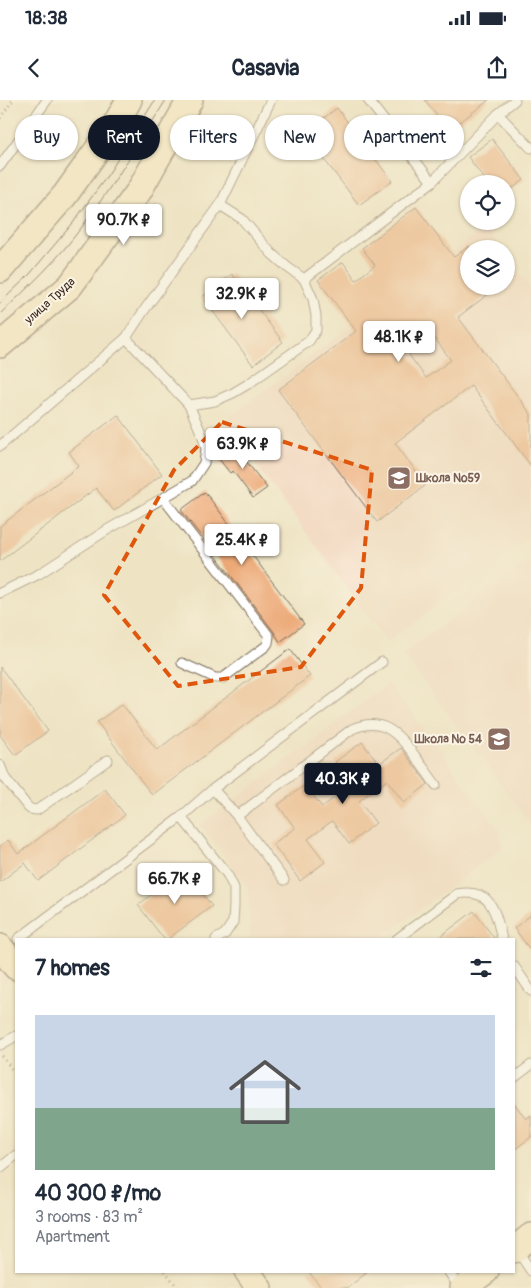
<!DOCTYPE html>
<html lang="en">
<head>
<meta charset="utf-8">
<style>
	:root { --surface:#fff; --page:#f6f6f7; --text:#1f2937; --muted:#747a83; --accent:#111827 }
	body { margin:0; font-family:Pangolin,sans-serif; background:var(--page); color:var(--text); height:100vh; display:flex; flex-direction:column; font-size:19px; white-space:nowrap }
	* { box-sizing:border-box; margin:0 }
	p { font-size:16px; color:var(--muted) }
	.icon { flex:none; width:28px; height:28px; fill:none; stroke:currentColor; stroke-width:2; stroke-linecap:round; stroke-linejoin:round }
	.map { position:relative; flex:1; overflow:hidden }
	.drawer { position:absolute; left:15px; top:838px; width:500px; height:335px; display:flex; flex-direction:column; background:var(--surface); border-radius:0px; box-shadow:0 1px 4px #0004 }
	.drawer>* { flex:none }
	.top-card { position:absolute; left:15px; top:15px; width:501px; height:45px; display:flex; gap:10px }
	.tools { position:absolute; left:460px; top:75px; display:grid; gap:10px }
	.tools a { display:grid; place-items:center; width:55px; height:55px; border-radius:50%; background:var(--surface); box-shadow:0 1px 4px #0004; font-size:25px }
	.price { position:absolute; translate:-50% -42px; padding:0 11px; border-radius:5px; background:#fff; color:#222; font-size:16px; line-height:32px; filter:drop-shadow(0 1px 2px #0008) }
	.price::after { content:''; position:absolute; left:50%; top:30px; width:15px; height:11px; margin-left:-8px; background:inherit; clip-path:polygon(0 0,100% 0,50% 100%) }
	.price.current { background:var(--accent); color:#fff }
	ul { padding:0; list-style:none }
	li { display:grid; align-content:center; gap:10px; height:265px; padding:0 20px }
	li span { display:grid; place-items:center; height:155px; border-radius:0px; color:#555 }
	li>.icon { margin-inline-start:auto }
	span .icon { width:90px; height:90px; fill:#fffc; stroke-width:1 }
	li b { font-size:21px }
	h2 { display:flex; justify-content:space-between; align-items:center; height:60px; padding:0 20px; font-size:21px }
	.tag { padding:0 18px; border-radius:22px; background:var(--surface); box-shadow:0 1px 4px #0004; font-size:18px; line-height:45px }
	.tag.current { background:var(--accent); color:#fff }
	.status { display:flex; justify-content:space-between; align-items:center; height:35px; padding:0 25px; background:var(--surface); direction:ltr }
	.status svg { height:14px; fill:currentColor }
	header { display:flex; justify-content:space-between; align-items:center; height:65px; padding:0 20px; background:var(--surface); font-size:22px; font-weight:800 }
	.map>svg:first-child { display:block }
</style>
</head>
<body>
<div class="status"><b>18:38</b><svg viewBox="0 0 49 12"><path d="M0 12V9h3v3zM5 12V6h3v6zM10 12V3h3v9zM15 12V0h3v12zM26 1h20v11H26zM47 4h2v5h-2z"/></svg></div>
<header><svg class="icon" aria-label="back" viewBox="0 0 24 24"><path d="M15 5l-7 7 7 7"/></svg>Casavia<svg class="icon" aria-label="share" viewBox="0 0 24 24"><path d="M12 15V3M7 8l5-5 5 5M5 13v7h14v-7"/></svg></header>
<div class="map">
<svg width="531" height="1188" viewBox="0 0 531 1188">
	<rect width="100%" height="100%" fill="#fcf5e5"/>
	<filter id="ink" filterUnits="userSpaceOnUse"><feTurbulence type="fractalNoise" baseFrequency=".02" numOctaves="2"/><feDisplacementMap in="SourceGraphic" scale="10" xChannelSelector="R" yChannelSelector="G"/><feConvolveMatrix kernelMatrix="1 2 1 2 8 2 1 2 1" color-interpolation-filters="sRGB"/></filter>
	<filter id="wash" filterUnits="userSpaceOnUse"><feTurbulence type="fractalNoise" baseFrequency=".0096" numOctaves="4" result="noise"/><feDisplacementMap in="SourceGraphic" scale="20" xChannelSelector="R" yChannelSelector="G"/><feGaussianBlur stdDeviation="1.12" result="paint"/><feColorMatrix in="noise" values="0 0 0 0 0 0 0 0 0 0 0 0 0 0 0 0 0 1.4 0 .05"/><feComposite in="paint" operator="in"/></filter>
	<g filter="url(#wash)">
		<rect width="100%" height="100%" fill="#eee4c4"/>
		<g fill="#f1d5bd">
			<path d="M486,127L502,149H469V186H506V155L531,188V435L387,542L224,321Z"/>
			<path d="M531,460V724L403,554Z"/>
			<path d="M389,583L500,732L502,748L380,839H248L251,836L248,787L201,725Z"/>
		</g>
		<g id="blocks">
			<g fill="#eca774" fill-rule="evenodd">
				<path d="M425,0H489L448,31Z"/>
				<path d="M337,8L392,81L359,105L304,33Z"/>
				<path d="M492,39L524,80L506,93V84H488L468,57Z"/>
				<path d="M416,107L454,157L469,146V186H499L458,217L531,314V366L471,286L395,343L426,385L377,422L278,290L356,231L318,180L343,162L356,180L375,165L362,148ZM433,236L451,260L426,278L409,255Z"/>
				<path d="M232,174L283,242L253,265L202,197Z"/>
				<path d="M118,315L162,374L114,411L96,388L0,461V426L79,366L69,352Z"/>
				<path d="M241,343L251,357L246,361L267,388L253,398L233,371L230,373L219,359Z"/>
				<path d="M205,392L304,524L280,542L274,532L181,410Z"/>
				<path d="M290,549L310,576L152,695L97,622L122,604L157,650Z"/>
				<path d="M0,567L48,631L15,655L0,635Z"/>
				<path d="M362,642L379,664L401,648L428,684L404,703L387,680L359,701L376,723L349,744L332,721L308,739L325,762L300,781L273,744L295,728L278,705L305,685L322,707L352,685L335,662Z"/>
				<path d="M105,689L125,715L38,781L25,763L0,782V746L8,740L18,754Z"/>
				<path d="M184,770L212,806L168,839H164L138,805Z"/>
				<path d="M474,811L495,839H437Z"/>
				<path d="M531,815V851L514,828Z"/>
				<path d="M514,1003L526,1019L531,1015V1037L514,1050Z"/>
				<path d="M308,1171H369L347,1188H322Z"/>
			</g>
		</g>
	</g>
	<g filter="url(#ink)">
		<use href="#blocks" fill-opacity="0" stroke="#7a6b58" stroke-width="1"/>
		<g fill="none" stroke-linecap="round" stroke-linejoin="round">
			<g stroke="#7a6b58" stroke-width="11">
				<g id="lane">
					<path d="M498,14L531,48"/>
					<path d="M0,66L47,0"/>
					<path d="M432,82L498,14L515,0"/>
					<path d="M304,179L432,82L368,0"/>
					<path d="M189,305L215,301L233,293L248,284L309,241L316,230V216L313,199L304,179L287,167L271,153L242,119L220,105"/>
					<path d="M0,346L126,238L143,212L220,105L271,0"/>
					<path d="M163,398L269,536L268,543L266,546L223,578H215L182,563"/>
					<path d="M0,493L39,474L107,430L163,398L192,381L204,363L206,349L203,337L189,305L126,238"/>
					<path d="M0,665L5,678L27,706L30,709L37,710L108,660"/>
					<path d="M213,689L237,716L284,780"/>
					<path d="M237,716L352,629C382,616 398,633 415,656C422,666 429,675 436,685"/>
					<path d="M181,717L213,689L382,562"/>
					<path d="M18,839L181,717L227,774L234,788V806L233,822L225,834L216,839"/>
					<path d="M397,839L457,794C492,788 495,811 502,839"/>
					<path d="M514,866L531,891"/>
					<path d="M0,945L16,936"/>
					<path d="M514,978L531,965"/>
					<path d="M0,1068L16,1055"/>
					<path d="M517,1150L531,1171"/>
					<path d="M448,1171L460,1188"/>
				</g>
			</g>
			<g stroke="#7a6b58" stroke-width="28">
				<g id="secondary">
					<path d="M0,170L65,95L115,25L129,0"/>
					<path d="M0,245L70,186L139,91L190,0"/>
					<path d="M0,847L16,867"/>
					<path d="M514,1150L531,1136"/>
					<path d="M247,1171L259,1188"/>
					<path d="M463,1188L486,1171"/>
				</g>
			</g>
			<g stroke="#7a6b58" stroke-width="3" stroke-dasharray="1 4" stroke-linecap="butt">
				<path d="M0,18L13,0"/>
				<path d="M2,956L16,975"/>
				<path d="M165,1171L178,1188"/>
			</g>
			<use href="#lane" stroke="#fff" stroke-width="9"/>
			<use href="#secondary" stroke="#f7e8c3" stroke-width="25"/>
			<g stroke="#3b2a1e" stroke-width="1">
				<path d="M0,203L29,175L73,123L109,73L155,0"/>
				<path d="M0,214C29,187 58,159 81,128C112,87 139,43 166,0"/>
			</g>
		</g>
	</g>
	<path d="M0 0H531V1188H0ZM222,322L372,370L361,488L301,567L178,586L104,495L174,370Z" fill="#eee4c4" fill-opacity=".55" fill-rule="evenodd"/>
	<path fill="none" stroke="#df570d" stroke-width="4" stroke-dasharray="10 6" stroke-linejoin="round" d="M222,322L372,370L361,488L301,567L178,586L104,495L174,370Z"/>
	<defs>
		<g id="school-square" transform="scale(1.25)"><rect x="-9" y="-9" width="18" height="18" rx="4" fill="#8d6e63" stroke="#fcf5e5"/><path d="M0-5L7-2L0 1L-7-2ZM-4 1L0 2.5L4 1V4Q0 6-4 4Z" fill="#fff"/></g>
	</defs>
	<g fill-rule="evenodd">
		<use href="#school-square" x="399" y="378"/>
		<use href="#school-square" x="499" y="639"/>
	</g>
	<g text-anchor="middle" dominant-baseline="central" stroke-width="4" stroke-linejoin="round" paint-order="stroke">
		<g font-size="12" fill="#3b2a1e" stroke="#fcf5e5">
			<text transform="translate(50 201) rotate(-42)">улица Труда</text>
		</g>
		<g font-size="12" font-weight="bold" fill="#785e54" stroke="#fcf5e5" text-anchor="start">
			<text x="416" y="378">Школа №59</text>
			<text x="482" y="639" text-anchor="end">Школа № 54</text>
		</g>
	</g>
</svg>
<div class="tools">
<a><svg class="icon" aria-label="locate" viewBox="0 0 24 24"><circle cx="12" cy="12" r="6"/><path d="M12 2v4M12 18v4M2 12h4M18 12h4"/></svg></a>
<a><svg class="icon" aria-label="layers" viewBox="0 0 24 24"><path d="M12 4l9 5-9 5-9-5zM3 14l9 5 9-5"/></svg></a>
</div>
<b class="price" style="left:124px;top:146px">90.7K ₽</b>
<b class="price" style="left:242px;top:220px">32.9K ₽</b>
<b class="price" style="left:399px;top:263px">48.1K ₽</b>
<b class="price" style="left:243px;top:370px">63.9K ₽</b>
<b class="price" style="left:242px;top:466px">25.4K ₽</b>
<b class="price current" style="left:343px;top:705px">40.3K ₽</b>
<b class="price" style="left:175px;top:805px">66.7K ₽</b>
<div class="top-card">
<a class="tag">Buy</a>
<a class="tag current">Rent</a>
<a class="tag">Filters</a>
<a class="tag">New</a>
<a class="tag">Apartment</a>
</div>
<section class="drawer">
<h2>7 homes<svg class="icon" aria-label="filters" viewBox="0 0 24 24"><path d="M4 7h16M4 17h16"/><circle cx="9" cy="7" r="2"/><circle cx="15" cy="17" r="2"/></svg></h2>
<ul>
<li><span style="background:linear-gradient(#c9d6e8 60%,#7fa58c 0)"><svg class="icon" aria-label="home" viewBox="0 0 24 24"><path d="M3 11l9-7 9 7M6 9v11h12V9"/></svg></span><div><b>40 300 ₽/mo</b><p>3 rooms · 83 m²</p><p>Apartment</p></div></li>
</ul>
</section>
</div>
</body>
</html>
